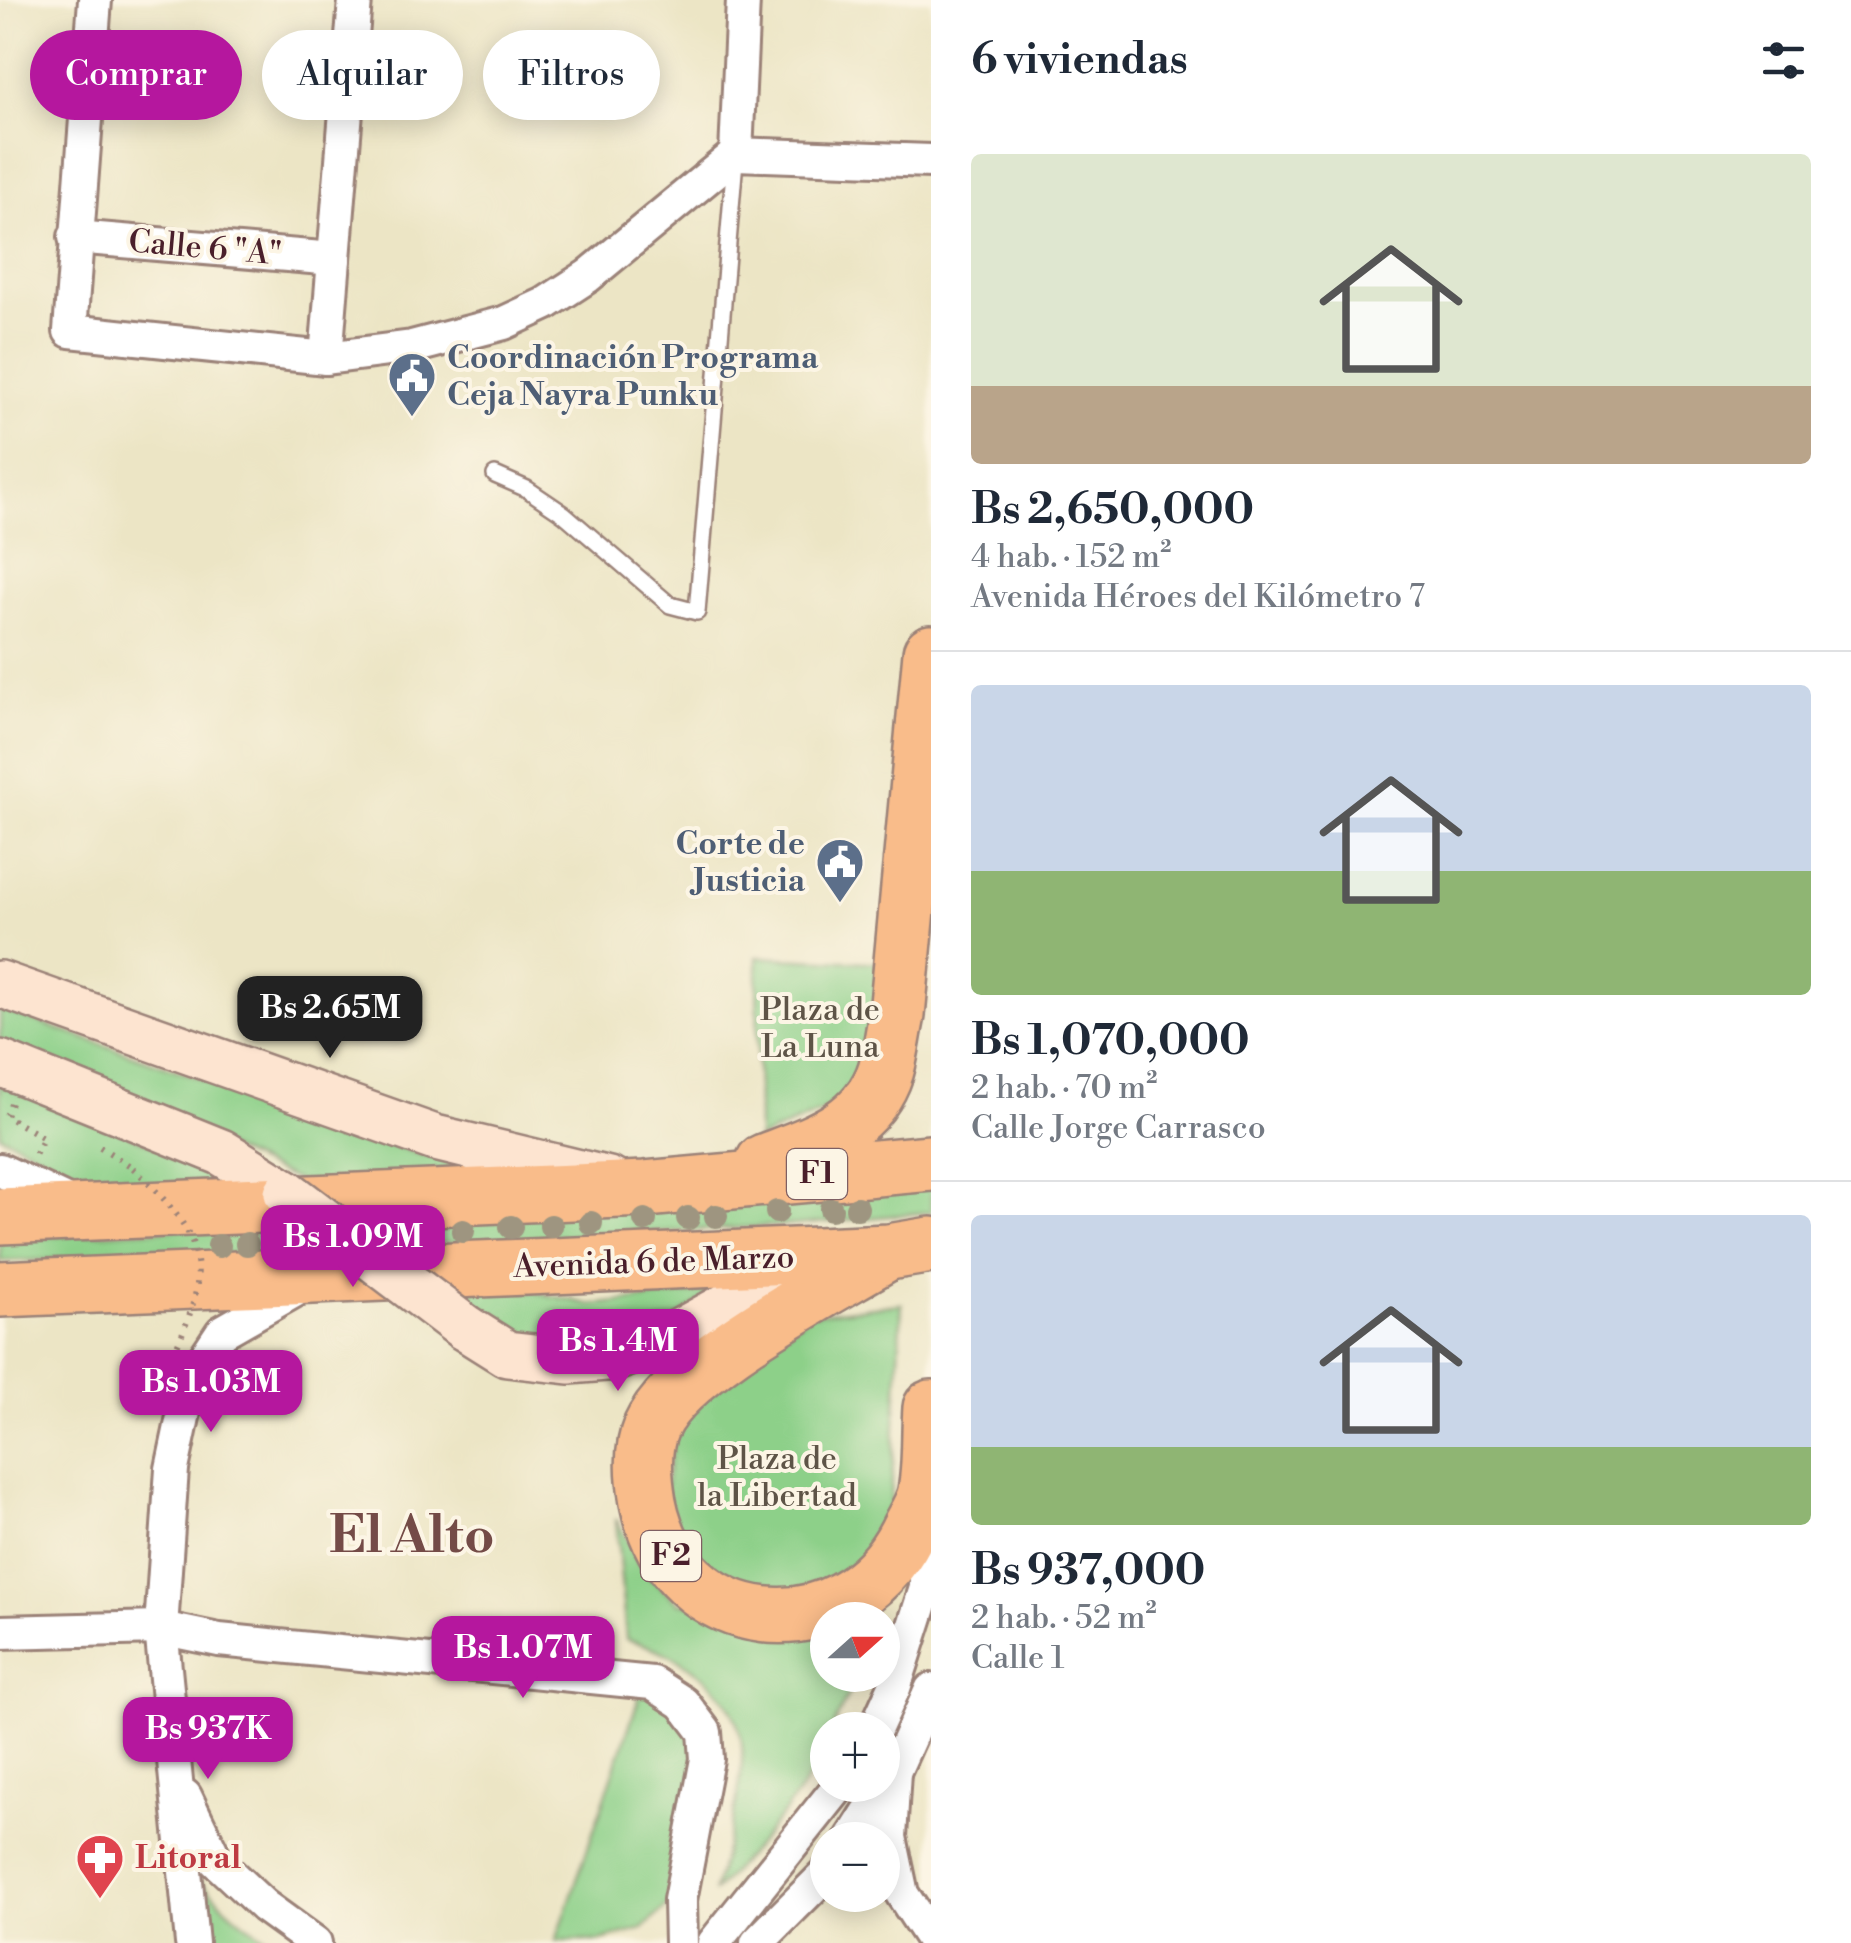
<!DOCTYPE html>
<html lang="es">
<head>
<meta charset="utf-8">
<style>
	:root { --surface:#fff; --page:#f2f2f3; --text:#1f2937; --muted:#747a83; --line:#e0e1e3; --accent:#b5179e }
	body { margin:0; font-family:"Libre Bodoni",serif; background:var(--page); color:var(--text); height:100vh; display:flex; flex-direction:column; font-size:38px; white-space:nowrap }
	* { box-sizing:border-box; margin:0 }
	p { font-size:32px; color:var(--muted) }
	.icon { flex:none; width:55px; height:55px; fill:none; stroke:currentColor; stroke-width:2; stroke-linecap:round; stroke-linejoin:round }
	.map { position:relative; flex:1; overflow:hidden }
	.sheet { display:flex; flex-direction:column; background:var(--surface); width:920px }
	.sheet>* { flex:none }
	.hud { position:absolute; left:30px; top:30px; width:750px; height:90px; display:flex; gap:20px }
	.needle { width:65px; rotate:69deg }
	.controls { position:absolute; left:810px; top:1602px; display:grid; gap:20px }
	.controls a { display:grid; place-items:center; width:90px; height:90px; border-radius:50%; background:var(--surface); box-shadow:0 5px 25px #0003; font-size:50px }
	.price { position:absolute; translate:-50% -85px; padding:0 22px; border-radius:20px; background:var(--accent); color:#fff; font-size:32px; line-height:65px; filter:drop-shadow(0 2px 5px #0008) }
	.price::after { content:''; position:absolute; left:50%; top:60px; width:30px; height:22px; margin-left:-15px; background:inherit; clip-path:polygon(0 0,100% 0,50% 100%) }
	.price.selected { background:#222; color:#fff }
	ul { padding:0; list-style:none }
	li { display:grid; align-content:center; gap:20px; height:530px; padding:0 40px }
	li+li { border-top:2px solid var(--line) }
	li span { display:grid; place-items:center; height:310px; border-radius:10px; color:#555 }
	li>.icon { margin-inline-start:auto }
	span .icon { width:180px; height:180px; fill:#fffc; stroke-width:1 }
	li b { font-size:42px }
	h2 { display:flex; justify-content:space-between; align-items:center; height:120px; padding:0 40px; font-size:42px }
	.chip { padding:0 35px; border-radius:45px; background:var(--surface); box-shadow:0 5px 25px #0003; font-size:35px; line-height:90px }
	.chip.selected { background:var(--accent); color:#fff }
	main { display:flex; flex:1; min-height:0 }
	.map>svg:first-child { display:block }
</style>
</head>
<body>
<main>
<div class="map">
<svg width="931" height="1943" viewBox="0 0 931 1943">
	<rect width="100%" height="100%" fill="#fcf5e5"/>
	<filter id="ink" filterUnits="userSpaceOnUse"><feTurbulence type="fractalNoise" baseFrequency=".01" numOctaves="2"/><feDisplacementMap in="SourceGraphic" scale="20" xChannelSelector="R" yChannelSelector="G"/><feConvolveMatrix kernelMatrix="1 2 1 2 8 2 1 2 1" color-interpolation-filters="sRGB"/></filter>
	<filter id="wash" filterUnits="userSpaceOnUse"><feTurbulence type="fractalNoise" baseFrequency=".0048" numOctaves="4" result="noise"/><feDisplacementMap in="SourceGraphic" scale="40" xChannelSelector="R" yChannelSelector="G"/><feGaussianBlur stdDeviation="2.25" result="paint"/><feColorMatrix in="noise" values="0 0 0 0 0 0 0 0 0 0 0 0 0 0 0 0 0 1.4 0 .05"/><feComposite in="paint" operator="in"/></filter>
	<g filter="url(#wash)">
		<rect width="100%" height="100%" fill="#ece5c5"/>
		<g fill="#8dd089" stroke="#6c785a" stroke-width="2.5">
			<path d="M757,957L889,963L856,1097L758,1139Z"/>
			<path d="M0,1009L415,1153L545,1180L315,1189L0,1043Z"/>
			<path d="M0,1078L262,1193L111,1190L0,1135Z"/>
			<path d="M931,1187V1212L796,1225L161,1257L0,1261V1239Z"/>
			<path d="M439,1288H518L592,1305L713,1291L680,1316L589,1343L505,1331Z"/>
			<path d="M902,1304L890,1518L869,1555L795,1600L697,1566L661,1510L679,1408L810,1314Z"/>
			<path d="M616,1519L644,1571L678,1602L827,1625L828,1675H857L832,1730H828C827,1773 743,1861 713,1893C724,1854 750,1770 740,1733C727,1680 674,1652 626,1639Z"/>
			<path d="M643,1686L681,1710L702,1749L670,1903L643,1929L600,1941H556Z"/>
			<path d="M194,1873C218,1902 243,1925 276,1943H201Z"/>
		</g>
	</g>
	<g filter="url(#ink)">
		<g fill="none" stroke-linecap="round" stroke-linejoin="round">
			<g stroke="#9b8278" stroke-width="20">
				<path id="lane" d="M495,475L527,489L564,514L670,605L697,612L735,160"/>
			</g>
			<g stroke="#9b8278" stroke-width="38">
				<g id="street">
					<path d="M95,0L70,331L326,358L412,347L504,323L545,304L588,276L736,154L931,161"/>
					<path d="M736,154L743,0"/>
					<path d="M75,237L334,259"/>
					<path d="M326,358L355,0"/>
					<path d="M0,1170L74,1205"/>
					<path d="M0,1632L161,1628L219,1640L652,1683L683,1703L705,1732L707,1759L680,1900L681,1943"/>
					<path d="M875,1730L894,1688L926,1588V1509"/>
					<path d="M894,1772L890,1837L902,1894L931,1938"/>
					<path d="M185,1796L216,1861L264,1906L315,1943"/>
					<path d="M851,1840L894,1772L931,1690"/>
					<path d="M192,1943L161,1628L172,1469L191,1379L222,1332L301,1287"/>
					<path d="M714,1943L840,1785"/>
					<path d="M757,1943L828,1872"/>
				</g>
			</g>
			<g stroke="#9b8278" stroke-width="50">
				<g id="secondary">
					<path d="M0,984L435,1138L609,1180"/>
					<path d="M0,1063L221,1152L287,1193"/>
					<path d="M464,1327L507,1354L569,1361L618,1357L663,1341L765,1285L812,1255"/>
				</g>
			</g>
			<g stroke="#9b8278" stroke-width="60">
				<g id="highway">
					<path d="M764,1162C814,1143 868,1127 886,1070C891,1052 893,1033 897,1015L931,653"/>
					<path d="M0,1216L645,1189L931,1163"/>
					<path d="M881,1256C823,1291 677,1367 651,1427C641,1450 644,1478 648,1502C674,1638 844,1656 907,1533C913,1520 924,1505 926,1491C931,1465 929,1435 931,1408"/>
					<path d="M0,1289L889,1252L931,1245"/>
				</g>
			</g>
			<g stroke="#9b8278" stroke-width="6" stroke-dasharray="2.5 8" stroke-linecap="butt">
				<path d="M11,1103L6,1116L44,1138L35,1155"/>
				<path d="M100,1147L132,1167"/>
				<path d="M135,1349L127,1385L159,1388"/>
			</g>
			<use href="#lane" stroke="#fff" stroke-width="15"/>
			<use href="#street" stroke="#fff" stroke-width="32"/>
			<use href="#secondary" stroke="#fde4d0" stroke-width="45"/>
			<use href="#highway" stroke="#f9bc8a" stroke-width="55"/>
			<g stroke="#9b8278" stroke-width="50" stroke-linecap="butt">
				<path id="secondary-bridge" d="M287,1193L464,1327"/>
			</g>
			<path stroke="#9b8278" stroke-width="6" stroke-dasharray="2.5 8" stroke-linecap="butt" d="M133,1168C207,1238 215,1267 170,1361"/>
			<use href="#secondary-bridge" stroke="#fde4d0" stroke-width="45"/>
		</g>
		<g fill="#9e9580">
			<circle cx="857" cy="1208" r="12"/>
			<circle cx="831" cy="1209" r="12"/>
			<circle cx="777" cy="1212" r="12"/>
			<circle cx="716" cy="1216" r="12"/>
			<circle cx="688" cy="1218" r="12"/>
			<circle cx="645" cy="1220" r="12"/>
			<circle cx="591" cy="1223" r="12"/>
			<circle cx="551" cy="1226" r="12"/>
			<circle cx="511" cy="1227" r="12"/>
			<circle cx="463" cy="1231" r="12"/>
			<circle cx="421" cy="1234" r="12"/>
			<circle cx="384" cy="1236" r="12"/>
			<circle cx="247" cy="1244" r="12"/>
			<circle cx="219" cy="1246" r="12"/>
		</g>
	</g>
	<defs>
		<g id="civic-pin" transform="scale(2.5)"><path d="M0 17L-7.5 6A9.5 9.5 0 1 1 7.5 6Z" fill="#5c6f8a" stroke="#fcf5e5"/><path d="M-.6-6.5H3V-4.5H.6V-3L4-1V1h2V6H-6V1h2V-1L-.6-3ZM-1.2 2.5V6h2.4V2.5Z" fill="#fff"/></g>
		<g id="pharmacy-pin" transform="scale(2.5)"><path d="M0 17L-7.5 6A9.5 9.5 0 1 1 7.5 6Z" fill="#e0444e" stroke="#fcf5e5"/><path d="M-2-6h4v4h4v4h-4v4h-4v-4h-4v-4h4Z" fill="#fff"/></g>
	</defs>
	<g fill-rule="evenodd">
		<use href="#civic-pin" x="412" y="376"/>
		<use href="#civic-pin" x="840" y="862"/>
		<use href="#pharmacy-pin" x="100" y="1858"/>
	</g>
	<g text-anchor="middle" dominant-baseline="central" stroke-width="8" stroke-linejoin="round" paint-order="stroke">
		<g fill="#fcf5e5" stroke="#7f5f63" stroke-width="2.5">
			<rect x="787" y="1149" width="60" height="50" rx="8"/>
			<rect x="641" y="1531" width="60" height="50" rx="8"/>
		</g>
		<g font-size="30" font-weight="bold" fill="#4a1f2b">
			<text x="817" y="1174">F1</text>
			<text x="671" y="1556">F2</text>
		</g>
		<g font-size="32" fill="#4a1f2b" stroke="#fcf5e5">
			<text transform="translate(205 248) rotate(5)">Calle 6 "A"</text>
			<text transform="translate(654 1262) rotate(-2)">Avenida 6 de Marzo</text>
		</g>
		<g font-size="32" font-weight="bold" fill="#4e5e75" stroke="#fcf5e5" text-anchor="start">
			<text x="447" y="358">Coordinación Programa<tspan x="447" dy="37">Ceja Nayra Punku</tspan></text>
			<text x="805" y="844" text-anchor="end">Corte de<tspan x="805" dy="37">Justicia</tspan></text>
		</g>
		<g font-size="32" fill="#5e5447" stroke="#fcf5e5">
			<text x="820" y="1010">Plaza de<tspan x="820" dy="37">La Luna</tspan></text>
			<text x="777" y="1459">Plaza de<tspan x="777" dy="37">la Libertad</tspan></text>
		</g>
		<g font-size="32" font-weight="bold" fill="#be3a42" stroke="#fcf5e5" text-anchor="start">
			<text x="135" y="1858">Litoral</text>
		</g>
		<g font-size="52" font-weight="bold" fill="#744b47" stroke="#fcf5e5">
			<text x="412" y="1536">El Alto</text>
		</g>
	</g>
</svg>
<div class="controls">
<a><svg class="needle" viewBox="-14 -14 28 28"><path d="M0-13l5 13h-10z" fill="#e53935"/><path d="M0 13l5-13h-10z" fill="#747a83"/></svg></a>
<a>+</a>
<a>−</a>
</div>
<b class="price selected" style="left:330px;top:1061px">Bs 2.65M</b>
<b class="price" style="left:353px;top:1290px">Bs 1.09M</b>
<b class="price" style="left:618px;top:1394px">Bs 1.4M</b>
<b class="price" style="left:211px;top:1435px">Bs 1.03M</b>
<b class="price" style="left:523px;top:1701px">Bs 1.07M</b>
<b class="price" style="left:208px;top:1782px">Bs 937K</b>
<div class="hud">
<a class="chip selected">Comprar</a>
<a class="chip">Alquilar</a>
<a class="chip">Filtros</a>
</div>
</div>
<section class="sheet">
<h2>6 viviendas<svg class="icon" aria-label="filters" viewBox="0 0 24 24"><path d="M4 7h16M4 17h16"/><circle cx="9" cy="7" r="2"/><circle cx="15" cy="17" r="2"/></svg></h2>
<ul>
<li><span style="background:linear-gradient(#dfe7d0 75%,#b9a48a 0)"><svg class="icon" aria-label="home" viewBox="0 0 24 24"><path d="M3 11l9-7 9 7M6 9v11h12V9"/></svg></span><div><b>Bs 2,650,000</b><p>4 hab. · 152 m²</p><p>Avenida Héroes del Kilómetro 7</p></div></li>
<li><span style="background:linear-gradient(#c9d6e8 60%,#8fb573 0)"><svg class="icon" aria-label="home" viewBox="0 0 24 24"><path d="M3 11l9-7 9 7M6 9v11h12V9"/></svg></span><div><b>Bs 1,070,000</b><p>2 hab. · 70 m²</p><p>Calle Jorge Carrasco</p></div></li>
<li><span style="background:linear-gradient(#c9d6e8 75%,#8fb573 0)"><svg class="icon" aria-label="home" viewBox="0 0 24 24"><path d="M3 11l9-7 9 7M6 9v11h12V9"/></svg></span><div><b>Bs 937,000</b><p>2 hab. · 52 m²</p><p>Calle 1</p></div></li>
</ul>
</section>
</main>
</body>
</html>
